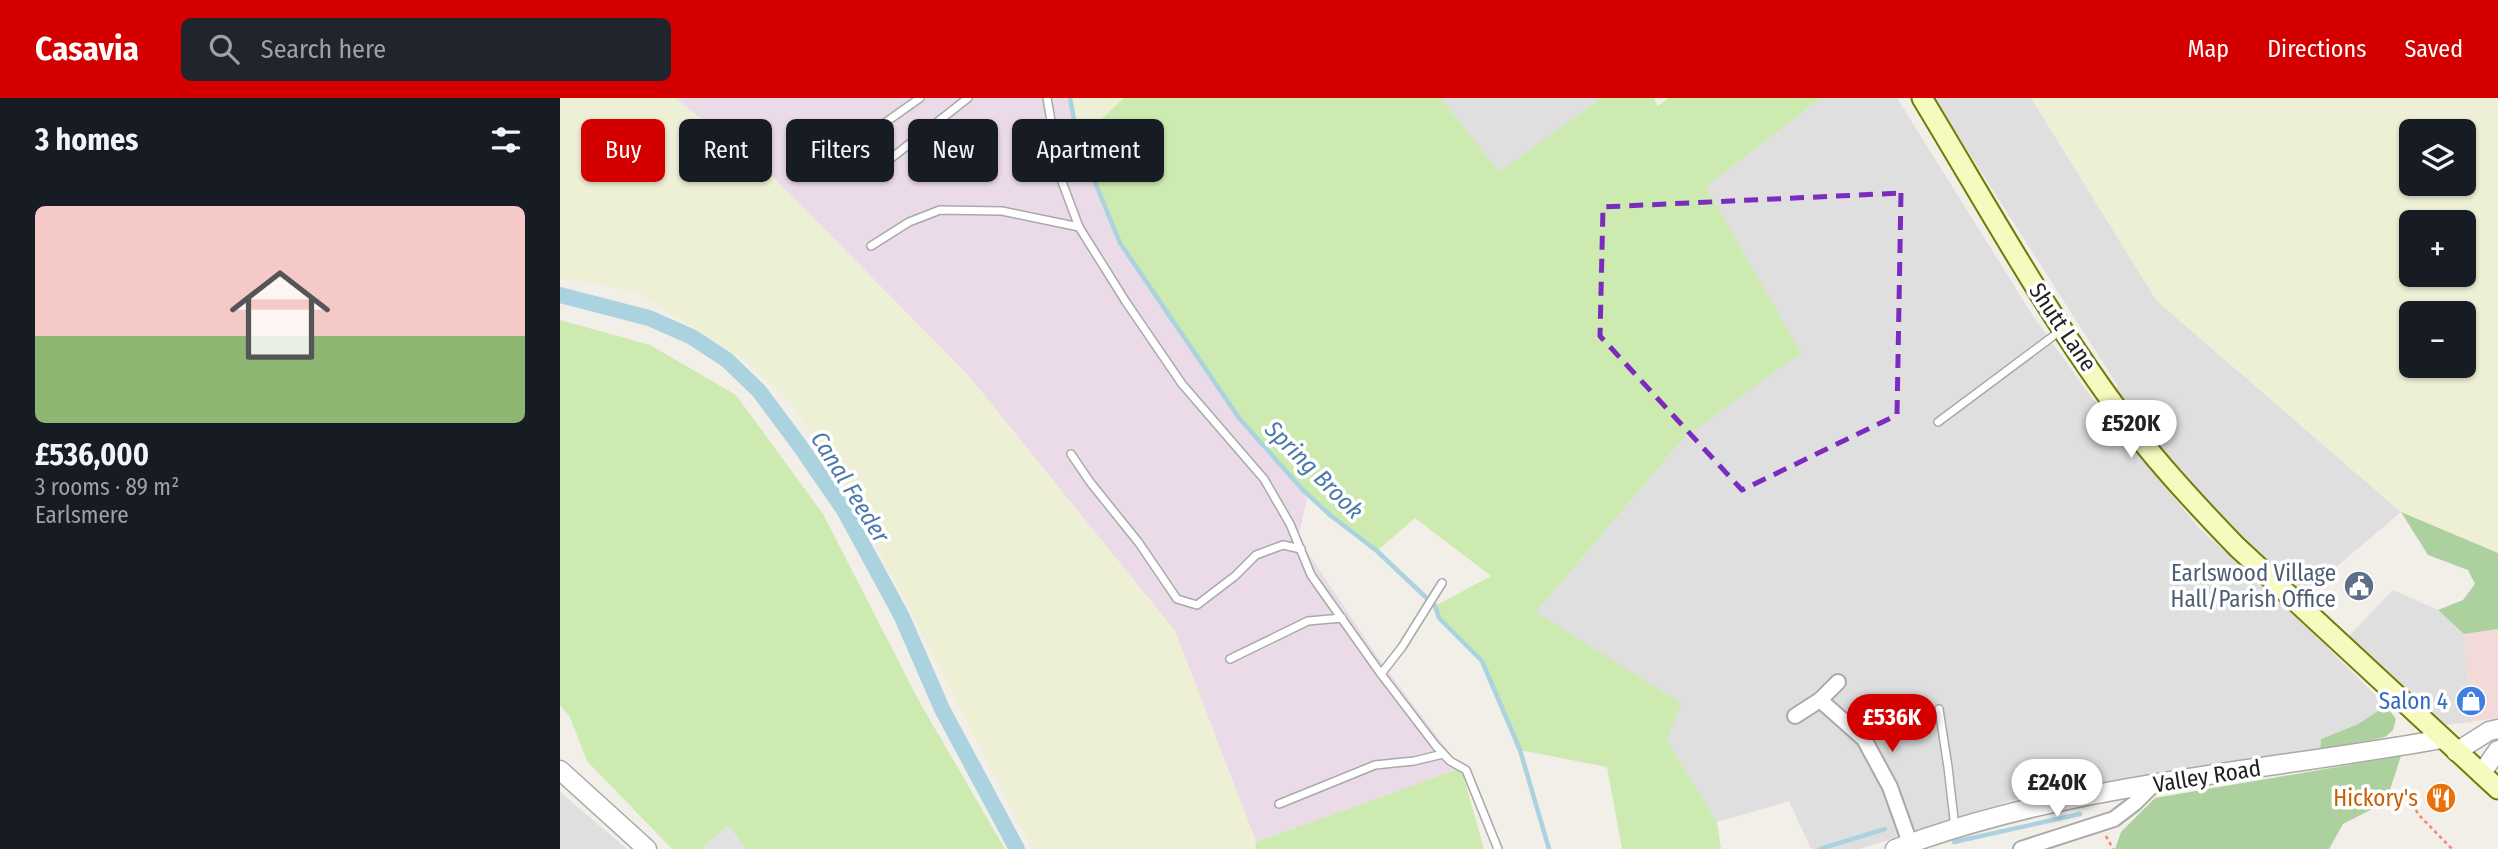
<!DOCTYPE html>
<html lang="en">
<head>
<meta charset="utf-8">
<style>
	:root { --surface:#171b24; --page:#20242c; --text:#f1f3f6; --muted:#9ea1a6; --line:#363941; --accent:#d40000 }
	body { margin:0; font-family:"Fira Sans Condensed",sans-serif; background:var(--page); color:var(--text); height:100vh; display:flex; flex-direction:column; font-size:26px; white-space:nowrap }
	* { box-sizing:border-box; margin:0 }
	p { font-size:23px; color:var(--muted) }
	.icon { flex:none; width:38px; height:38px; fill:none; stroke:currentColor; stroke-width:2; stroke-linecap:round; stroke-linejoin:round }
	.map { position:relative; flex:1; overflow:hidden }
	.panel { display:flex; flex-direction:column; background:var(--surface); width:560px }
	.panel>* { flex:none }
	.banner { position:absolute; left:21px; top:21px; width:665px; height:63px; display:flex; gap:14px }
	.controls { position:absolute; left:1839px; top:21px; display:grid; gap:14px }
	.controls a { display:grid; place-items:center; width:77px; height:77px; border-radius:10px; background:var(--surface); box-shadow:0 2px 5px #0004; font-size:35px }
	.price { position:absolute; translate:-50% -60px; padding:0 16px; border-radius:24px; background:#fff; color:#222; font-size:23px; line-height:46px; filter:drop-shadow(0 2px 4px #0008) }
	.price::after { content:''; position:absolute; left:50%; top:42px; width:21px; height:16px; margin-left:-10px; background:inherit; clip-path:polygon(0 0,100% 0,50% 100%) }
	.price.on { background:var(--accent); color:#fff }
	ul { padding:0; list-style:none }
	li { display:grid; align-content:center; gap:14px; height:371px; padding:0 35px }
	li+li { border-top:2px solid var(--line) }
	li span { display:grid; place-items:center; height:217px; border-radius:10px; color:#555 }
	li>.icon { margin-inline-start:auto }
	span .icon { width:126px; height:126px; fill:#fffc; stroke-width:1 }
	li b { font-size:30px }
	h2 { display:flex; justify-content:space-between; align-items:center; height:84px; padding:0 35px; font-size:30px }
	.chip { padding:0 24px; border-radius:10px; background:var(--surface); box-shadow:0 2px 5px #0004; font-size:24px; line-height:63px }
	.chip.on { background:var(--accent); color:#fff }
	header { display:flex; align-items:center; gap:42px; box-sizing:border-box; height:98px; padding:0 35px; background:var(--accent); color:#fff }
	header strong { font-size:33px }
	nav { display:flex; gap:38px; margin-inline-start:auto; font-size:24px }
	.search { width:490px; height:63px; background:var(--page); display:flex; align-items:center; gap:18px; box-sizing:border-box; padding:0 24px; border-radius:10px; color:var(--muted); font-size:26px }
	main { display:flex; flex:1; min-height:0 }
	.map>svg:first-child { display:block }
</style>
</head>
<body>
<header>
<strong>Casavia</strong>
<div class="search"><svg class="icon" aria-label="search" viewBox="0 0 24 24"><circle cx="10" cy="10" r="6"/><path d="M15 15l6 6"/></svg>Search here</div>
<nav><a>Map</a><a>Directions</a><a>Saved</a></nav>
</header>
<main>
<section class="panel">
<h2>3 homes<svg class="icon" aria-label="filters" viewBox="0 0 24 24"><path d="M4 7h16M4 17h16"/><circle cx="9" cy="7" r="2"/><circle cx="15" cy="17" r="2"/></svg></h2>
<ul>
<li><span style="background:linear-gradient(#f6c9c9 60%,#8fb573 0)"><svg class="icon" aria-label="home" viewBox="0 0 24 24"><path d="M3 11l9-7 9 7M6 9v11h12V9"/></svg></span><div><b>£536,000</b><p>3 rooms · 89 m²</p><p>Earlsmere</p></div></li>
</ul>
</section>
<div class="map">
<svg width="1938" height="751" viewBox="0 0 1938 751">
	<rect width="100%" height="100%" fill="#f2efe9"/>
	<g fill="#e0dfdf">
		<path d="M881,0H1041L939,75Z"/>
		<path d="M1261,0H1337L1473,218L1532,300L1639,430L1748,530L1826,608L1798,626L1761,641L1760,654L1628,678L1459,700L1300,751H1251L1229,703L1157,724L1107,642L976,514L1123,341L1240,255L1146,89Z"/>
		<path d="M1374,0H1471L1597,203L1841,414L1742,498L1658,415L1596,343L1594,344L1554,292L1558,288Z"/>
		<path d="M1833,492L1878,512L1904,536L1911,624L1886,627L1788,539Z"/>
		<path d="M0,694L67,751H0Z"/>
	</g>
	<path fill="#f2dad9" d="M1938,531V620L1911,624L1904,536Z"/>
	<path fill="#ebdbe8" d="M115,0H510L518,43L633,252L679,320L742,391L747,401L738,440L824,568L901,670L696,744L615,533L407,276L207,73Z"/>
	<g fill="#eef0d5" fill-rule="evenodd">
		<path d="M0,0H115L207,73L407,276L615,533L696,744L695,751H472L289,393L232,306L184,262L75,193L0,180Z"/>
		<path d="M510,0H564L518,43Z"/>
		<path d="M1471,0H1938V455L1841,414L1597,203ZM1904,33V86H1852V33ZM1904,124V177H1852V124ZM1904,215V268H1852V215Z"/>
	</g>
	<g fill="#cdebb0">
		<path d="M564,0H881L939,74L1041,0H1094L1098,8L1109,0H1261L1146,89L1241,255L1123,341L976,514L1121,605L1107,642L1157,724L1161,751H1062L1047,669L960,652L922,563L879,520L875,508L931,478L855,420L817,453L770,417L742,391L679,320L560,145L518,43Z"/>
		<path d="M0,222L90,247L176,297L263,416L359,603L445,751H186L168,728L141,751H112L27,663L9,617L0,608Z"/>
		<path d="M901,670L924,751H695L696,744Z"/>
	</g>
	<g fill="#add19e">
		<path d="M1841,414L1938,455V531L1904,536L1878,512L1903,502L1915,486L1908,472L1868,457Z"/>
		<path d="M1826,608L1836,621L1833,632L1825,639L1760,654L1761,641L1798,626Z"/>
		<path d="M1841,658L1826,704L1783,726L1769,751H1555L1561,734L1595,700Z"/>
	</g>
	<path fill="#e2e2e2" d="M168,727L186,751H141Z"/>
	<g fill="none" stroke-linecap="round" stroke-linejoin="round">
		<g stroke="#aad3df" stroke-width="4.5">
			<path d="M510,0L518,43L560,145L679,320L742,391L770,417L817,453L875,508L879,520L922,563L960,652L989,751"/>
			<path d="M1394,744L1520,716"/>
			<path d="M1260,751L1325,731"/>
		</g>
		<path stroke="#aad3df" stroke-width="16" d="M0,197L89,220L132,239L167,262L199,293L240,348L284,412L342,519L382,611L457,751"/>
		<g stroke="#a9a9a9" stroke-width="10">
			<g id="service">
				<path d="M487,0L501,81L519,129"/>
				<path d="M319,29L360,0"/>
				<path d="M256,79L311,76L408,0"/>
				<path d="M311,148L349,124L380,112L442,113L519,129L566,204L622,286L704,381L730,426L751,477L821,576L876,648L890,663L906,672L938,751"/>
				<path d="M1378,324L1500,233"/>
				<path d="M511,356L530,384L579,445L617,501L637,507L675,478L696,457L723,447L741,451"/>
				<path d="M670,561L748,523L782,520"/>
				<path d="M821,576L842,549L882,485"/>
				<path d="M1379,611L1388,669L1395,730"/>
				<path d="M719,706L815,667L854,663L883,656"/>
			</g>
		</g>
		<g stroke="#a9a9a9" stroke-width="18">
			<g id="minor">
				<path d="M1260,602L1304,641L1330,689L1350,745"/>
				<path d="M1235,618L1260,602L1278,584"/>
				<path d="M1461,751L1554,721L1575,705L1593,687"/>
			</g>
		</g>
		<g stroke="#a9a9a9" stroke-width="21">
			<g id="tertiary">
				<path d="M1896,654L1929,633L1938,631"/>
				<path d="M0,672L87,751"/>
				<path d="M1921,676L1938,652"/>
				<path d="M1335,751C1510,685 1699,674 1882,641"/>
			</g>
		</g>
		<g stroke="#707d05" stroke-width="23">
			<path id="secondary" d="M1362,0C1433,117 1499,239 1584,346C1613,382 1645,416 1677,449L1938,691"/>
		</g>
		<g stroke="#fa8072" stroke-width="2.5" stroke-dasharray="3.5 3.5" stroke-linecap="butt">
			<path d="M1856,712L1858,716L1892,751"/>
			<path d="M1546,738L1553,751"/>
		</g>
		<use href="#service" stroke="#fff" stroke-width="7"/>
		<use href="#minor" stroke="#fff" stroke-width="14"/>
		<use href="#tertiary" stroke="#fff" stroke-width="18"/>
		<use href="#secondary" stroke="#f7fabf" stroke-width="19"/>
	</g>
	<path fill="none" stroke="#7b2cbf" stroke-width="5" stroke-dasharray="14 9" stroke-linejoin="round" d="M1341,95L1337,317L1182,392L1040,238L1043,109Z"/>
	<defs>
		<g id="civic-disc" transform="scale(1.575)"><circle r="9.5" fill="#5c6f8a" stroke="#fff"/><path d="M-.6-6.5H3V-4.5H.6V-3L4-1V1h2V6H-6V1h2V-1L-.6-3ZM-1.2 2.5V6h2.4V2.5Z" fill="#fff"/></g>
		<g id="shop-disc" transform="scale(1.575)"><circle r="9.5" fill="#3f7fe0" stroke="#fff"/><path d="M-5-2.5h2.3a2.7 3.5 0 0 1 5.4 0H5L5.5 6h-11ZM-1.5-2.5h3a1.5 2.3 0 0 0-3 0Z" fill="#fff"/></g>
		<g id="restaurant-disc" transform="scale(1.575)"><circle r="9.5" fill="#e8710a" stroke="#fff"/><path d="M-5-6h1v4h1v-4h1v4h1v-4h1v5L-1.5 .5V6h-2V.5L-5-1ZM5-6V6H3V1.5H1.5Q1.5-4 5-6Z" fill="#fff"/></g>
	</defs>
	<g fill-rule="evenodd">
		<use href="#civic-disc" x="1799" y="488"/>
		<use href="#shop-disc" x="1911" y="603"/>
		<use href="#restaurant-disc" x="1881" y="700"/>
	</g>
	<g text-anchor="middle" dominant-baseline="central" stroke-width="7" stroke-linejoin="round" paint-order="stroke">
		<g font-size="23" fill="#222" stroke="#fff">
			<text transform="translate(1503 229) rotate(56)">Shutt Lane</text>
			<text transform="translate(1647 678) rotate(-9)">Valley Road</text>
		</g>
		<g font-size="23" fill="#4e5e75" stroke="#fff" text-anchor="end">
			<text x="1776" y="475">Earlswood Village<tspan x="1776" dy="26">Hall/Parish Office</tspan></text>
		</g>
		<g font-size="23" fill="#366cbe" stroke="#fff" text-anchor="end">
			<text x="1888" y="603">Salon 4</text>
		</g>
		<g font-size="23" fill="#c56008" stroke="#fff" text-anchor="end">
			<text x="1858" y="700">Hickory's</text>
		</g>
		<g font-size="24" font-style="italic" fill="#4a7aab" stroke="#fff">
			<text transform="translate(754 372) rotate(45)">Spring Brook</text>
			<text transform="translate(290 389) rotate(58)">Canal Feeder</text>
		</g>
	</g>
</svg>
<div class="controls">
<a><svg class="icon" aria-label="layers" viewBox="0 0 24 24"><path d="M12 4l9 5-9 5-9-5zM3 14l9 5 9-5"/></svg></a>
<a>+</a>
<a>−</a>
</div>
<b class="price" style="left:1571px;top:362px">£520K</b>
<b class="price on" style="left:1332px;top:656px">£536K</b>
<b class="price" style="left:1497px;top:721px">£240K</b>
<div class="banner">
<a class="chip on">Buy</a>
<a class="chip">Rent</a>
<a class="chip">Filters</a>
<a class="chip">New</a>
<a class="chip">Apartment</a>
</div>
</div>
</main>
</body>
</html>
